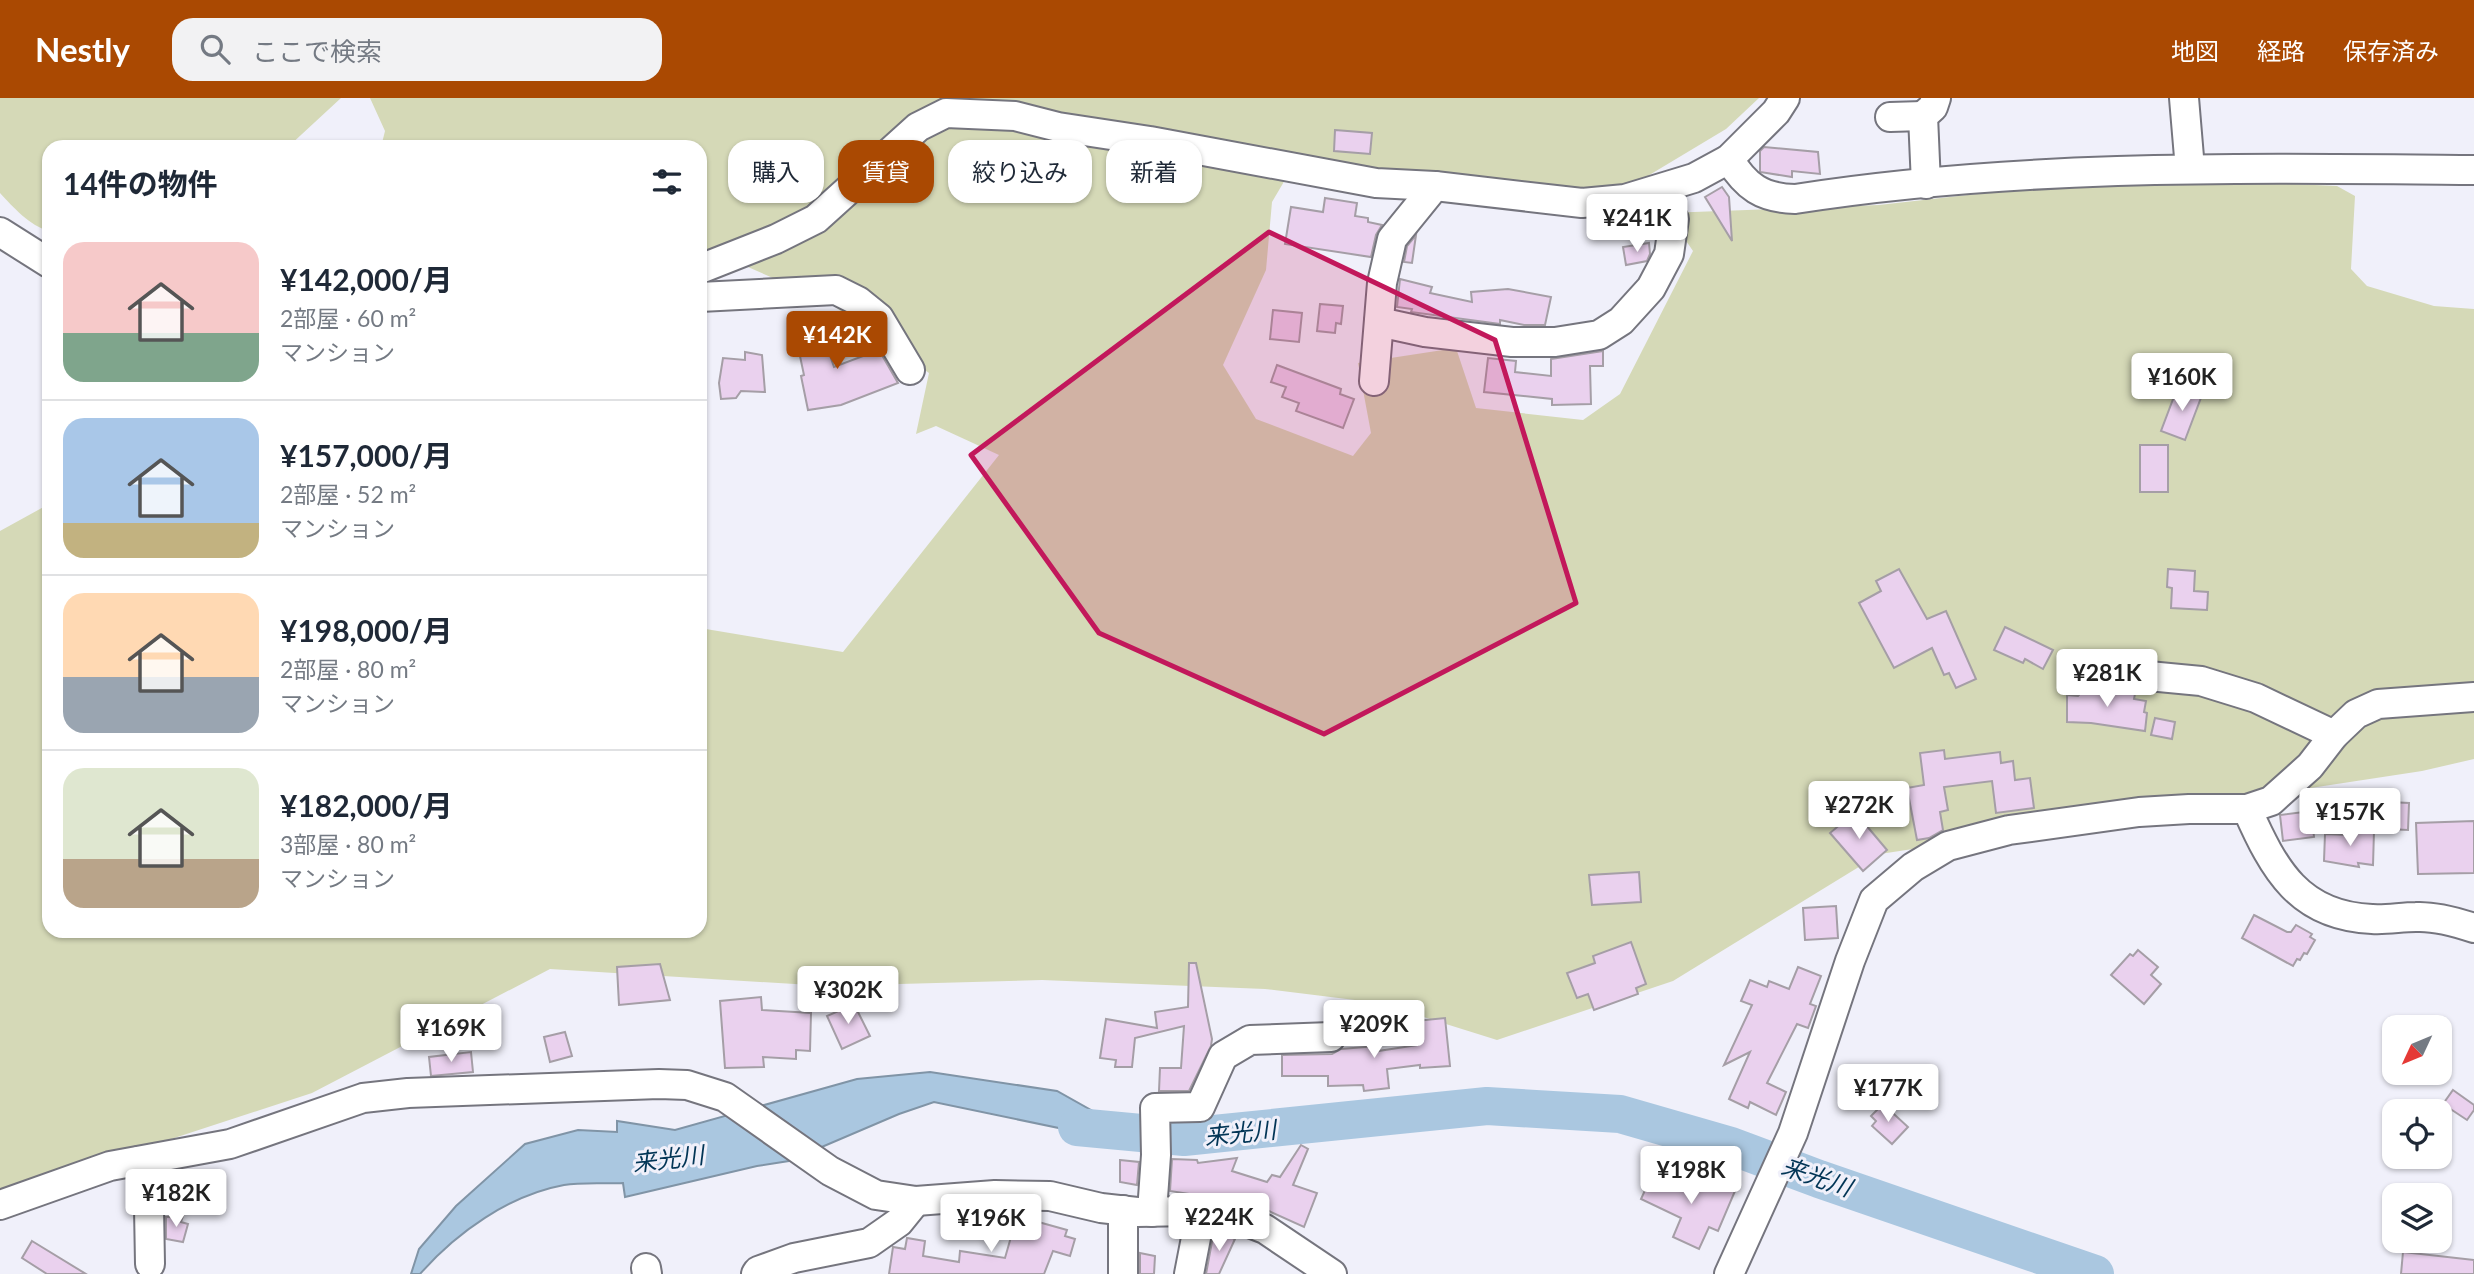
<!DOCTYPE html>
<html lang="ja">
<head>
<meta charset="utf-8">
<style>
	:root { --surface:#fff; --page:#f2f2f3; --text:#1f2937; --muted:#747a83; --line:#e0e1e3; --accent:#aa4902 }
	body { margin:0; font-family:Lato,"Noto Sans JP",sans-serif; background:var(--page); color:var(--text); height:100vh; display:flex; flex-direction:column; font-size:26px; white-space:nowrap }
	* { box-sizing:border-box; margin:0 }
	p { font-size:23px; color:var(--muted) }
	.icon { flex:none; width:38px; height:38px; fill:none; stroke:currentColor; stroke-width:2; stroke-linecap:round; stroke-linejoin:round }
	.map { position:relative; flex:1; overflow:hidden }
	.details { position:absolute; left:42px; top:42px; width:665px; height:798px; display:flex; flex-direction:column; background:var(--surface); border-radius:21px; box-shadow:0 2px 5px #0004 }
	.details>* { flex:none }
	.banner { position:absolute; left:728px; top:42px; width:665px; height:63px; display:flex; gap:14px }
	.needle { width:46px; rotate:226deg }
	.controls { position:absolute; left:2382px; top:917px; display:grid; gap:14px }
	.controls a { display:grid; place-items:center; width:70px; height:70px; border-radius:14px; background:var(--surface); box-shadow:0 2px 5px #0004; font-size:35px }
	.price { position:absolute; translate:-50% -60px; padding:0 16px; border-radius:7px; background:#fff; color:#222; font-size:23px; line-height:46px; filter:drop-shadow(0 2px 4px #0008) }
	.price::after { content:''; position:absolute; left:50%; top:42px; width:21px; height:16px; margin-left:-10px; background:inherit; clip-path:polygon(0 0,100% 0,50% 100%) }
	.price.active { background:var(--accent); color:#fff }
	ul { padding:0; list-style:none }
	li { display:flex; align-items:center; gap:21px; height:175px; padding:0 21px }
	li+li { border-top:2px solid var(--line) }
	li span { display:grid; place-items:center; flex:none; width:196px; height:140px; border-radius:21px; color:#555 }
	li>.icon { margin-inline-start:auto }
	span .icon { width:84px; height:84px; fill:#fffc; stroke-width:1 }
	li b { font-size:30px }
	h2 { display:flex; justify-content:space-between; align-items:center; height:84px; padding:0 21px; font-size:30px }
	.chip { padding:0 24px; border-radius:21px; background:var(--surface); box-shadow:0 2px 5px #0004; font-size:24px; line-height:63px }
	.chip.active { background:var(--accent); color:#fff }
	header { display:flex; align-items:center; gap:42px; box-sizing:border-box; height:98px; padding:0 35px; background:var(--accent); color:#fff }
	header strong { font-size:33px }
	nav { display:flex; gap:38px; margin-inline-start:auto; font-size:24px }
	.search { width:490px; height:63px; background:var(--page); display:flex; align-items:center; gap:18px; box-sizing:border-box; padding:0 24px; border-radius:21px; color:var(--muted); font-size:26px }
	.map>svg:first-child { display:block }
</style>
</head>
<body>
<header>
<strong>Nestly</strong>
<div class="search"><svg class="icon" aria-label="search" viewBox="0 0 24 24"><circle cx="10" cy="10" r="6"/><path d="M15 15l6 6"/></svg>ここで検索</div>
<nav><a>地図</a><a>経路</a><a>保存済み</a></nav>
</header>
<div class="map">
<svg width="2474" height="1176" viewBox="0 0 2474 1176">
	<rect width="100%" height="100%" fill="#f0f0fa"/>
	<g fill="#d5d9b7">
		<path d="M0,0H341L288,49H49V133C30,128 13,109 0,95Z"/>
		<path d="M370,0H1759L1726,31L1621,94L1458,77L1292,70L1272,104L1266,172L1223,267L1256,321L1353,358L1371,335L1358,265L1456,250L1476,310L1583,322L1620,296L1693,153L1667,115L1879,107L2127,79L2337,88L2355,98L2351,171L2367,188L2434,208L2474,211V661L2422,673L1880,756L1673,883L1497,942L1379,905L1265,891L1042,882L827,888L550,871L312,995L0,1097V433L49,406V833H700V530L843,554L999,357L936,328L916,336L929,275L828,204L700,148V49H381L385,33Z"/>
	</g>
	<path fill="#aac7e0" stroke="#8094a6" stroke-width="2" d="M930,974L1057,993L1130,1034L1116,1042L934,1004L899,1016L789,1063L757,1068L625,1099L623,1085C604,1086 582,1084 564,1087C509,1097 456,1135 420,1176H411L419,1151L456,1108L525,1046L578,1032L617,1034V1023L675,1032L857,981Z"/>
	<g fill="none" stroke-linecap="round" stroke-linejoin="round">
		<path stroke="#aac7e0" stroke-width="38" d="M1077,1029L1184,1039L1487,1008L1620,1016L1731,1048L1819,1081L2095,1176"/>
	</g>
	<g fill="#ead1ee" stroke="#a59ea6" stroke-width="2">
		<path d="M1335,32L1372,35L1370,56L1334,53Z"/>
		<path d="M1764,49L1818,54L1820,76L1792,73V79L1760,74V53Z"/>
		<path d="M1722,89L1729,99L1732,143L1705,99Z"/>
		<path d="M1325,100L1357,105L1355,118L1368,120V124L1382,127L1376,137L1371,159L1285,146L1291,109L1323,114Z"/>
		<path d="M1416,137L1412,165L1404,164L1407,148Z"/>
		<path d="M1649,145L1650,156L1647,163L1626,167L1623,149Z"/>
		<path d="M1400,181L1432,189L1430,195L1472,204L1471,194L1508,191L1551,199L1545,227H1524L1500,222V226L1411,214L1412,211L1397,209Z"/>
		<path d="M1320,206L1343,208L1341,226L1336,225L1335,235L1317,233Z"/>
		<path d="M1273,212L1302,215L1299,244L1270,241Z"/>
		<path d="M817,219L834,269L879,252L898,285L841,307L808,312L801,278L804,277L793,225Z"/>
		<path d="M1603,253V268H1590L1591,306L1552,307V301L1484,294L1488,260L1516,263L1515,274L1551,278V261Z"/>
		<path d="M745,254L762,257L765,294L741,293L736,300L721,301L719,285L723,260L745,262Z"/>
		<path d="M1277,267L1341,291L1340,296L1354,301L1343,330L1296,313L1299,305L1282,299L1286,289L1271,284Z"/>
		<path d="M2178,288L2202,297L2185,342L2161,333Z"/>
		<rect x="2140" y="347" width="28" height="47"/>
		<path d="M1899,471L1927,521L1946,513L1976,581L1956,590L1949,575L1944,577L1932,550L1894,570L1859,505L1881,493L1876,483Z"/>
		<path d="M2168,471L2195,473L2194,493L2208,494L2207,512L2171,510L2172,490L2167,489Z"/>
		<path d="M2005,529L2053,552L2043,571L2025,561L2023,565L1994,552Z"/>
		<path d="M2088,587L2135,596L2134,601L2146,603L2144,614L2147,615L2145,633L2091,625L2067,624V597L2078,598Z"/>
		<path d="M2155,620L2175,624L2172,641L2151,637Z"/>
		<path d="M1944,652L1945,661L2000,654L2001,665L2013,663L2015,682L2030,680L2034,710L1996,715L1992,683L1944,689L1948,712L1940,714L1943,732L1929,740L1917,742L1907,690L1924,687L1920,655Z"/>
		<path d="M2389,704L2409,705L2408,732L2387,731Z"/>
		<path d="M2311,713L2314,739L2283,743L2280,717Z"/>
		<path d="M1855,714L1887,752L1863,773L1830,735Z"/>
		<path d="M2474,723V775L2418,776L2416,725Z"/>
		<path d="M2350,732L2374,733L2373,767L2358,765L2359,769L2324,763L2325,736L2349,737Z"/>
		<path d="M1639,774L1641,804L1592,807L1589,777Z"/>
		<path d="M1836,808L1838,840L1805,842L1803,810Z"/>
		<path d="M2254,817L2287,834H2291L2296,827L2312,836L2310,839L2315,842L2307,856L2304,855L2300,862L2297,861L2293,868L2242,840Z"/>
		<path d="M1631,844L1646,886L1636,890L1638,896L1594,912L1588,896L1577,900L1567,875L1595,865L1593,858Z"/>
		<path d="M2138,852L2158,869L2151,877L2161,886L2144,906L2111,877L2130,856L2133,858Z"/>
		<path d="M1189,865H1196L1212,941L1211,948L1189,993H1159L1160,970H1181L1184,928L1135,940L1132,969H1115L1116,962L1100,960L1106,921L1157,930L1155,914L1188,909Z"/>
		<path d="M660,866L670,902L619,907L617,869Z"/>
		<path d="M1798,869L1821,878L1810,906L1816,908L1808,930L1797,926L1767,985L1786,994L1776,1017L1750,1004L1748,1010L1729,1001L1750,954L1724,967L1752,907L1741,903L1750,882L1767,889L1769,883L1789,891Z"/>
		<path d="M761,899L762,912L811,915L810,953L796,952V961L763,959L764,969L725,970L720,903Z"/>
		<path d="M854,906L870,938L842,951L827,918Z"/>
		<path d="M1445,920L1450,968L1420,970V967L1387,971L1389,990L1364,993L1363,987L1328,988V978H1282V957L1332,956L1341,951L1377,948L1378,953L1418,947L1416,923Z"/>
		<path d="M565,934L572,958L550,964L544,939Z"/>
		<path d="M471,954L473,974L431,978L429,959Z"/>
		<path d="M2453,992L2474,1007V1012L2467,1022L2443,1006Z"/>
		<path d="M1883,1006L1908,1029L1892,1046L1872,1028L1876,1023L1871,1018Z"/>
		<path d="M1301,1047L1308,1051L1293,1087L1317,1095L1304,1129L1260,1109L1240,1104L1170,1093L1172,1061L1197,1062L1198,1065L1237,1060L1232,1073L1267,1084L1272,1077L1280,1079Z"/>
		<path d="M1120,1062L1139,1064L1137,1087L1120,1084Z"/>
		<path d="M1703,1078L1735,1093L1718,1133L1709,1129L1699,1151L1673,1139L1681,1120L1641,1101L1651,1079L1668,1087L1671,1080L1697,1092Z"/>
		<path d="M183,1118L181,1124L188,1126L183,1144L166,1141V1119Z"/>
		<path d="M1017,1118L1067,1132L1065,1138L1075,1141L1070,1158L1053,1153L1044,1176H889L893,1149L905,1151L907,1140L925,1143L923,1158L959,1164L960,1153L1005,1160Z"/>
		<path d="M1214,1133L1235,1141L1219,1176H1206Z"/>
		<path d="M32,1143L86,1176H47L22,1160Z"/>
		<path d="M2403,1154L2474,1162V1176H2401Z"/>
		<path d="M1140,1155L1155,1158L1154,1176H1140Z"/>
	</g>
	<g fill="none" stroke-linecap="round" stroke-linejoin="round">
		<g stroke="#75757e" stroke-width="32">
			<g id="minor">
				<path d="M2184,0L2190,71"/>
				<path d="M1890,19L1923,18"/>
				<path d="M1729,61C1746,89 1762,100 1795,101C2019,66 2248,70 2474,72"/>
				<path d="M1926,86L1923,18L1933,9L1936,0"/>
				<path d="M0,134L49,165"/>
				<path d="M700,171L776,141L816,121L918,29L946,15L1015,18L1058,29L1150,43L1376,85L1435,88L1582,105L1625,101L1694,80L1729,61L1776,14L1785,0"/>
				<path d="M700,199L836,192L858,203L879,220L910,272"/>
				<path d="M1379,224L1425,234L1512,244H1555L1599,237L1621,223L1651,190L1669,156L1674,121"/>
				<path d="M1374,283L1382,185L1392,141L1435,88"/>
				<path d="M2096,573L2201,583L2256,600L2334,637"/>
				<path d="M2247,711C2274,772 2299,818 2372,821C2387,822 2401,819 2416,819C2435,818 2456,824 2474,830"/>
				<path d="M139,1063L149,1110L150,1166"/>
				<path d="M0,1107L110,1068L230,1046L363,1000L408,995L659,986L687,987L725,999L830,1073L876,1097L916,1103L995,1097L1050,1098L1101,1110L1137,1114L1193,1113L1237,1120L1265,1131L1332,1176"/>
				<path d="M1152,1114L1156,1057L1155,1010L1200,1009L1223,958L1250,942L1331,939"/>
				<path d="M646,1170L647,1176"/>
				<path d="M756,1176L758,1173L794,1160L869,1145L899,1124L916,1103"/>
				<path d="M1123,1176V1112"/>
				<path d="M1189,1176L1201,1114"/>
				<path d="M1729,1176L1793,1035L1850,863L1874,802L1913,769L1948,748L2009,732L2139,714L2189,711H2247L2271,703L2310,668L2334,637L2356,616L2378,606L2474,599"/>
			</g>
		</g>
		<use href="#minor" stroke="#fff" stroke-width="28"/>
	</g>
	<path fill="#c2185b" fill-opacity="0.2" stroke="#c2185b" stroke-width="5" stroke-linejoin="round" d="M1269,134L1495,242L1576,505L1324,636L1099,535L971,357Z"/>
	<g text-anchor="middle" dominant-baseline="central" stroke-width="6" stroke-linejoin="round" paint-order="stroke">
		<g font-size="24" font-style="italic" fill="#023556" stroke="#f0f0fa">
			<text transform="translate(1240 1034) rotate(-6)">来光川</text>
			<text transform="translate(668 1060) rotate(-7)">来光川</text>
			<text transform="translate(1817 1078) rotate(19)">来光川</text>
		</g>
	</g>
</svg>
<div class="controls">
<a><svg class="needle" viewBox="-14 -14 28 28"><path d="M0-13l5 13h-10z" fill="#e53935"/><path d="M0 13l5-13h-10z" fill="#747a83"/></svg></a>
<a><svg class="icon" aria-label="locate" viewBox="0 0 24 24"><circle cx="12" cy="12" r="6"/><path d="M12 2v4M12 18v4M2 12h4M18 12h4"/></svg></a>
<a><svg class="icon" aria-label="layers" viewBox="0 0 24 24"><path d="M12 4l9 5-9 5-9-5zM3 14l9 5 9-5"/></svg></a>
</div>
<b class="price" style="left:1637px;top:156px">¥241K</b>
<b class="price active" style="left:837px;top:273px">¥142K</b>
<b class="price" style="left:2182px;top:315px">¥160K</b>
<b class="price" style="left:2107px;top:611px">¥281K</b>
<b class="price" style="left:1859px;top:743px">¥272K</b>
<b class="price" style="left:2350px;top:750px">¥157K</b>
<b class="price" style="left:848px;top:928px">¥302K</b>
<b class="price" style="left:1374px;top:962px">¥209K</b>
<b class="price" style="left:451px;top:966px">¥169K</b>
<b class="price" style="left:1888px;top:1026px">¥177K</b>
<b class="price" style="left:1691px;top:1108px">¥198K</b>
<b class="price" style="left:176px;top:1131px">¥182K</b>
<b class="price" style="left:1219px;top:1155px">¥224K</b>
<b class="price" style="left:991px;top:1156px">¥196K</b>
<div class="banner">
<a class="chip">購入</a>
<a class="chip active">賃貸</a>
<a class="chip">絞り込み</a>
<a class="chip">新着</a>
</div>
<section class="details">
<h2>14件の物件<svg class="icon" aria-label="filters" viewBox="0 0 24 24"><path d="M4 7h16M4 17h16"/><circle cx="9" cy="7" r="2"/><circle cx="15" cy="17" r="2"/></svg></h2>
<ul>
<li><span style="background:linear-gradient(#f6c9c9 65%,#7fa58c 0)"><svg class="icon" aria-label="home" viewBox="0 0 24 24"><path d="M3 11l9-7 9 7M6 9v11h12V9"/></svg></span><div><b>¥142,000/月</b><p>2部屋 · 60 m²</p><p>マンション</p></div></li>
<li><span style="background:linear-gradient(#a9c7e8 75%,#c2b280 0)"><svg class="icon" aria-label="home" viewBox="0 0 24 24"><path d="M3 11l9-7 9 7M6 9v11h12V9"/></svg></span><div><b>¥157,000/月</b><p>2部屋 · 52 m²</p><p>マンション</p></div></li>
<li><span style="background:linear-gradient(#ffd9b3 60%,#9aa5b1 0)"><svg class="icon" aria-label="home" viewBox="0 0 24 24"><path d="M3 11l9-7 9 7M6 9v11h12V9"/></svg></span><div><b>¥198,000/月</b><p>2部屋 · 80 m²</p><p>マンション</p></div></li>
<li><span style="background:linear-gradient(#dfe7d0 65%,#b9a48a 0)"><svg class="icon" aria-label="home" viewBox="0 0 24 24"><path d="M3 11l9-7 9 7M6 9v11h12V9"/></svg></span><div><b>¥182,000/月</b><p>3部屋 · 80 m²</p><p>マンション</p></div></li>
</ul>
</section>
</div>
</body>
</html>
